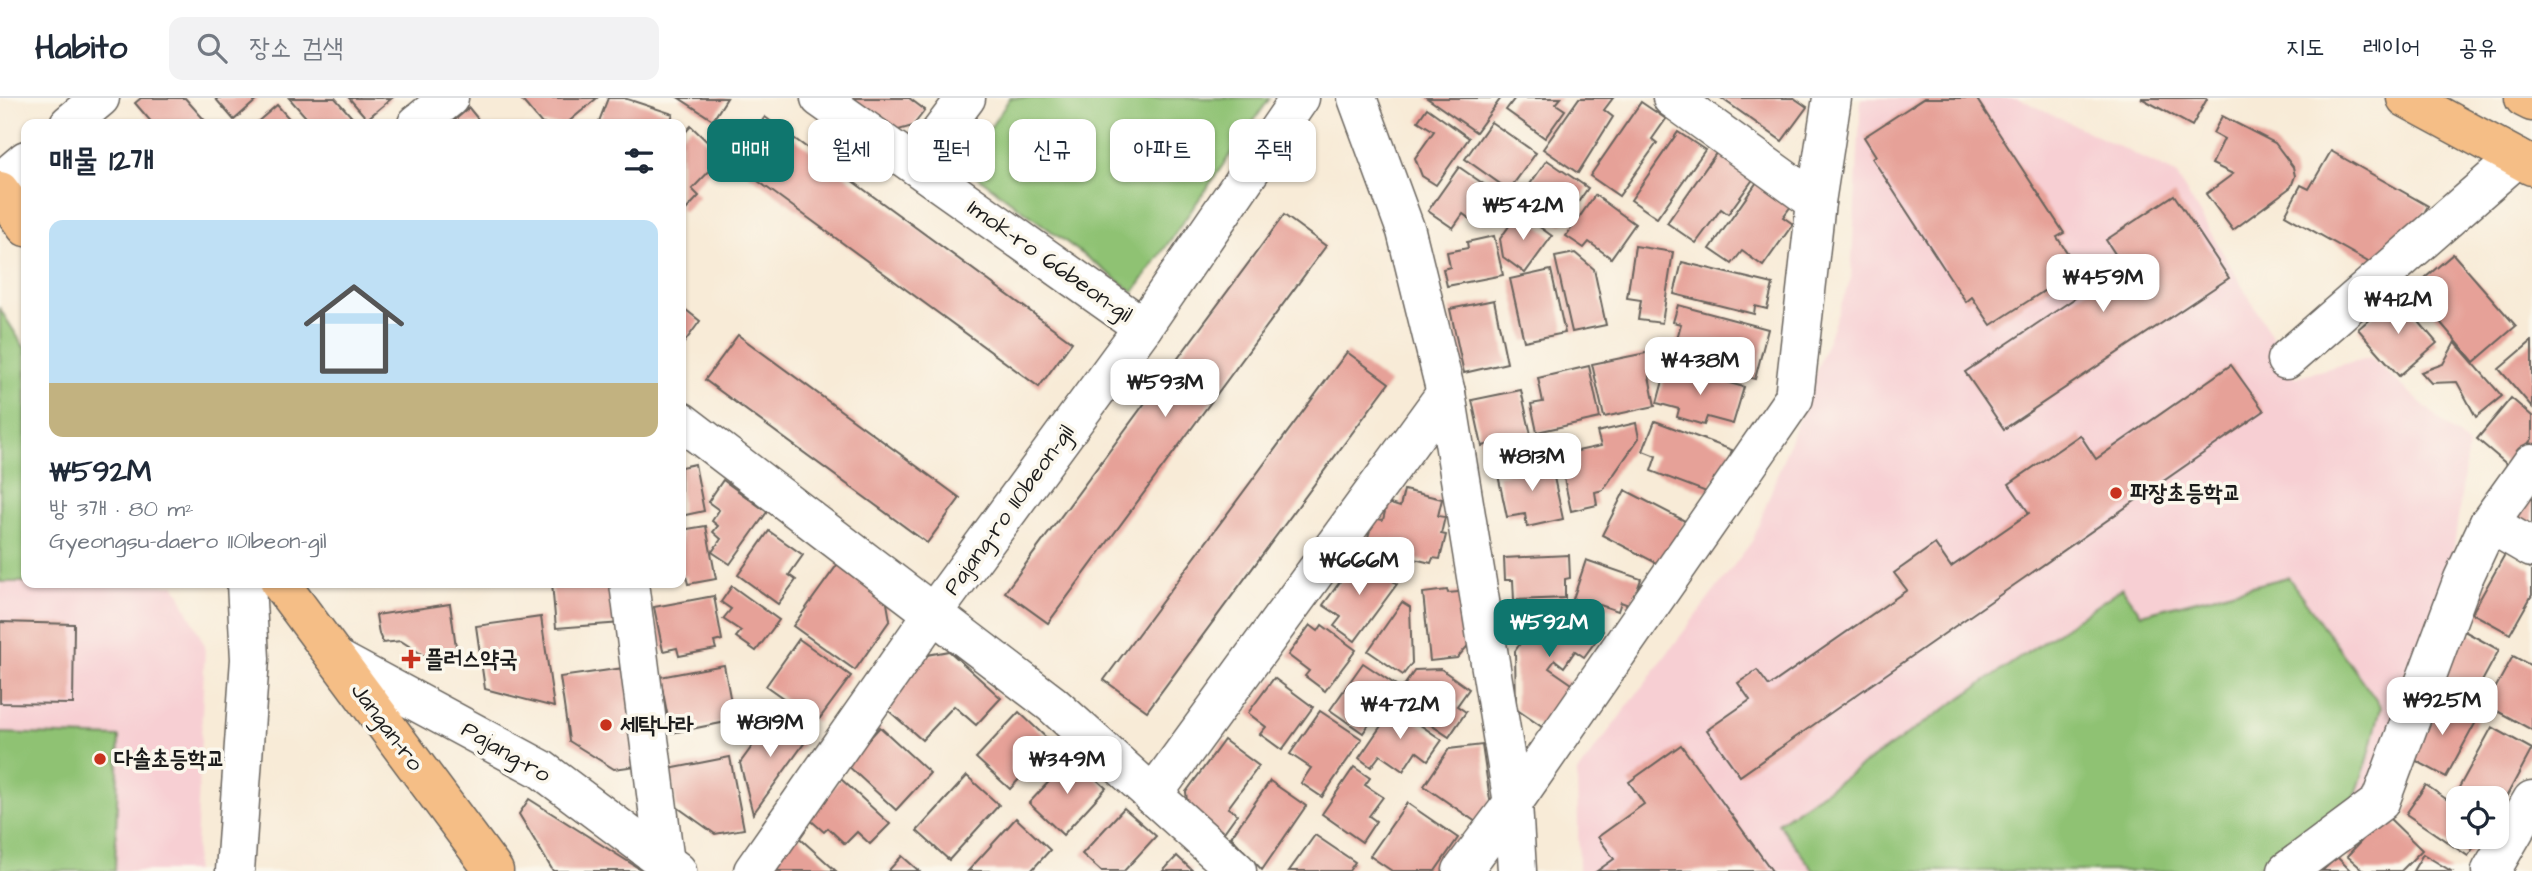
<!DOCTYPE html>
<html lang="ko">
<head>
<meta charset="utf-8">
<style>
	:root { --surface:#fff; --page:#f2f2f3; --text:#1f2937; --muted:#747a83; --line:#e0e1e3; --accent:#0f766e }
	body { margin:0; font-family:"Architects Daughter","Poor Story",sans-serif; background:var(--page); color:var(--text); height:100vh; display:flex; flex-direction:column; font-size:26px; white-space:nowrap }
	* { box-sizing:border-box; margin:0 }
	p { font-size:23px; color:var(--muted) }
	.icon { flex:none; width:38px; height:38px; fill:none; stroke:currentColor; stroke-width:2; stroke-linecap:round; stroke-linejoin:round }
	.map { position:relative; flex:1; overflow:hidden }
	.side { position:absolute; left:21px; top:21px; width:665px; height:469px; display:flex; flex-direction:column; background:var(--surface); border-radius:14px; box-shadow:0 2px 5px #0004 }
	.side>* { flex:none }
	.hud { position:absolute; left:707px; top:21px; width:665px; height:63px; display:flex; gap:14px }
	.fabs { position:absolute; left:2446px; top:688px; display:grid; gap:14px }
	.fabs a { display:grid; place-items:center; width:63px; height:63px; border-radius:14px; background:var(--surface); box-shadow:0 2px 5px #0004; font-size:35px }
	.price { position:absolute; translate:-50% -60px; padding:0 16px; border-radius:14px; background:#fff; color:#222; font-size:23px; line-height:46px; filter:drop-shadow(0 2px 4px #0008) }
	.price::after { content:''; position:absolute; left:50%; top:42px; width:21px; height:16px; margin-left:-10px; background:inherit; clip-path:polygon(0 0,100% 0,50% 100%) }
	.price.current { background:var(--accent); color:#fff }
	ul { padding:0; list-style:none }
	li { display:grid; align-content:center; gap:14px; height:371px; padding:0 28px }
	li+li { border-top:2px solid var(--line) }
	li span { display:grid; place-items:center; height:217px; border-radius:14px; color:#555 }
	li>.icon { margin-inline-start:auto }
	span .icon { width:126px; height:126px; fill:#fffc; stroke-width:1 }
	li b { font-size:30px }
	h2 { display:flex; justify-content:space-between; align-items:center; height:84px; padding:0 28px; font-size:30px }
	.pill { padding:0 24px; border-radius:14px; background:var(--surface); box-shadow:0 2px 5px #0004; font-size:24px; line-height:63px }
	.pill.current { background:var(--accent); color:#fff }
	header { display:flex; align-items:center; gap:42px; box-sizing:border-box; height:98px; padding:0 35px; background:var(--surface); border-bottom:2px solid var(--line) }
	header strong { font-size:33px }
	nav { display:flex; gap:38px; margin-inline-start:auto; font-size:24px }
	.search { width:490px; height:63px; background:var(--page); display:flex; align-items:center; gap:18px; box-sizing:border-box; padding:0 24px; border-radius:14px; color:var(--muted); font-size:26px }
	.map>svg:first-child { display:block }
</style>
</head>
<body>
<header>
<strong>Habito</strong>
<div class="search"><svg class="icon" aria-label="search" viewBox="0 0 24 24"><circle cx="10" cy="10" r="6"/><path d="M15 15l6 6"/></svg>장소 검색</div>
<nav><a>지도</a><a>레이어</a><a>공유</a></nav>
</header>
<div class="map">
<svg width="2532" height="773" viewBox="0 0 2532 773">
	<rect width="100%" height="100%" fill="#fbf7ec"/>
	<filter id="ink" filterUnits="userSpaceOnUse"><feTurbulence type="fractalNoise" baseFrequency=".0143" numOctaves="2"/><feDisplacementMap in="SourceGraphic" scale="14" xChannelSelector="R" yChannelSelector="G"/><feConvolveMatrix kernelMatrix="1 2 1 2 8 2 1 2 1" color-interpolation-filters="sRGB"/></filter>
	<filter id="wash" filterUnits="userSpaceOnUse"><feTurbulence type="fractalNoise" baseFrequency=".00686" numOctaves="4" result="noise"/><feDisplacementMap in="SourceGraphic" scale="28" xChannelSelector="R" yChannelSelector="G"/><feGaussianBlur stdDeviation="1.57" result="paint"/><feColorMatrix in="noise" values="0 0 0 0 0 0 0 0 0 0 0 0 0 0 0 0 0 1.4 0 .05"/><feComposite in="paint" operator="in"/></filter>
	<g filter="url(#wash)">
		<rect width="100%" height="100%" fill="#f8ebd7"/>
		<g fill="#f7cfd3">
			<path d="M1861,0H2018L2176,76L2296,279L2370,259L2468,347L2450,479L2370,698L2271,773H1579L1577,675L1753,442L1851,180Z"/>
			<path d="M0,484L175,487L205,548L195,773H0Z"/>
		</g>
		<g fill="#8fc273" stroke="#566f48" stroke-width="2">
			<path d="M1010,0H1270L1134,194L964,69Z"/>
			<path d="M0,211L26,252V484H0Z"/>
			<path d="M2288,479L2381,609L2368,661L2348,720L2250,773H1814L1778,725L2122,490L2141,516Z"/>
			<path d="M0,635L119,639L115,773H0Z"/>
		</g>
		<g id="blocks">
			<g fill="#e6a198">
				<path d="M141,0H185L208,26H153L135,5Z"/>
				<path d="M215,0H259L234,22Z"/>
				<path d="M289,0H335L358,26H312Z"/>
				<path d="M349,0H392L367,21Z"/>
				<path d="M520,0H597L566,26H542Z"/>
				<path d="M608,0H624L673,16L669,26H598Z"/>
				<path d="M679,0H727L713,22Z"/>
				<path d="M852,0H909L925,12L913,28L895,33Z"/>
				<path d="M1427,0H1501L1476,34Z"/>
				<path d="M1515,0H1561L1556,6L1565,12L1545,40L1506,12Z"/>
				<path d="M1579,0H1613L1604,12L1613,19L1578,75L1543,51Z"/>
				<path d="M1721,0H1794L1807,9L1782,43Z"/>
				<path d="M1924,0H1976L2064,135L2057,139L2078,171L1991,227L1972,199L1966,204L1872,60L1876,58L1864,39Z"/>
				<path d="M2141,0H2206L2207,1L2192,28Z"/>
				<path d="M1641,4L1666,21L1652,41L1657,45L1619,98L1590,78Z"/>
				<path d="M277,7L294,26H255Z"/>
				<path d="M469,10L482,26H450Z"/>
				<path d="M1427,10L1469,40L1436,87L1422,78L1415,60L1434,33L1418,23Z"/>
				<path d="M2222,18L2275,45L2293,69L2295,78L2291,89L2233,132L2206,96L2233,76L2212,66L2224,41L2213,35Z"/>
				<path d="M765,19L1072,244L1039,289L732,64Z"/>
				<path d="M1491,24L1536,55L1509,92L1465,61Z"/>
				<path d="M691,28L723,59L692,91L699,98L684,114L681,111V39Z"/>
				<path d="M1678,34L1705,52L1657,120L1631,102Z"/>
				<path d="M2331,53L2428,108L2415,131L2372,166L2285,117L2301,87L2309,91Z"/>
				<path d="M1717,54L1754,80L1728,116L1721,111L1696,145L1667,125Z"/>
				<path d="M1547,62L1588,90L1562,127L1521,99Z"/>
				<path d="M1459,69L1498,96L1477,126L1463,116L1453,130L1428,113Z"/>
				<path d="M1757,84L1791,108L1783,119L1793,126L1763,168L1742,153L1732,166L1710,151Z"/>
				<path d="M1595,97L1635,126L1611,160L1589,144L1584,150L1566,138Z"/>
				<path d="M2174,97L2229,180L2004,331L1965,274L2123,168L2106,142Z"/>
				<path d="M1519,114L1552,138L1525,175L1503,159L1500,141Z"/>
				<path d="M1284,117L1326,148L1048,525L1005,494Z"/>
				<path d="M1494,138L1503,177L1447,188L1443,171L1450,169L1447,154L1468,150L1467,144Z"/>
				<path d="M1635,148L1673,154L1662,225L1638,222L1641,202L1627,200Z"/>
				<path d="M1575,155L1594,171L1606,227L1572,234L1555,159Z"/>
				<path d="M2453,156L2516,228L2474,264L2412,191Z"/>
				<path d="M1682,164L1773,186L1767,211L1755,208L1754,216L1674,196Z"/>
				<path d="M1551,172L1565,235L1524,243L1510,181Z"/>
				<path d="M2397,198L2437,245L2399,278L2358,231Z"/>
				<path d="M1494,202L1507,265L1464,275L1450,211Z"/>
				<path d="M1678,207L1768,231L1755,281L1672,259L1681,226L1673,224Z"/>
				<path d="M681,208L700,223L681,249Z"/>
				<path d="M738,237L960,400L927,445L705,282Z"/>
				<path d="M2532,243V309L2499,271Z"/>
				<path d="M2455,244L2502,298L2476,319L2457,284L2431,285L2421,274L2443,266Z"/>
				<path d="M1347,254L1389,285L1147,613L1104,582Z"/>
				<path d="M1651,254L1656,277L1649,278L1655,308L1604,319L1592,266Z"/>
				<path d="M2231,267L2264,313L1740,678L1707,632L1750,602L1738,585L1757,572L1769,588L1907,492L1894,475L1935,446L1951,469L2029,415L2009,386L2080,337L2096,361Z"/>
				<path d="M1589,268L1600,320L1537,334L1531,306L1543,304L1538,280Z"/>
				<path d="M1667,268L1744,289L1733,326L1707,319L1704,327L1677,319L1679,311L1657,305Z"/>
				<path d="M1521,292L1531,337L1482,348L1472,302Z"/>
				<path d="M2511,300L2532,318V341L2509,368L2477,341Z"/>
				<path d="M1655,323L1732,352L1721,382L1714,380L1709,395L1651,373L1656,358L1643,353Z"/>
				<path d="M1636,325L1639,340L1603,392L1595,394L1597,407L1571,413L1559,357L1601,348L1597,334Z"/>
				<path d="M1550,361L1563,421L1527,429L1525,416L1507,419L1498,377L1516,373L1514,368Z"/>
				<path d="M695,366L704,413L681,418V369Z"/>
				<path d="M723,382L767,414L730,466L712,454L721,441L713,434L718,428L712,423L719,412L708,404Z"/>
				<path d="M2532,384V432L2512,421Z"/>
				<path d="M1404,392L1442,401L1438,418L1445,419L1441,436L1446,437L1440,461L1433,460L1431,465L1373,451L1374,446L1367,444L1373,420L1383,422L1387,405L1400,409Z"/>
				<path d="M1625,392L1685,423L1662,468L1602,437Z"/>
				<path d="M706,428L716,481L688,486L686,478L681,479V432Z"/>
				<path d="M769,433L803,457L789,477L796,482L778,506L738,477Z"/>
				<path d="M2505,456L2532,471V497L2510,536L2472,515Z"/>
				<path d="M1569,457L1570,480L1565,481V500L1514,502L1513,482H1505L1504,460Z"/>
				<path d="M1359,458L1397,486L1355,543L1334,528L1341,519L1323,507Z"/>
				<path d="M1586,462L1641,481L1631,508L1621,504L1618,513L1597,506L1595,512L1572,504Z"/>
				<path d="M840,463L885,494L890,522L855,572L793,528Z"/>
				<path d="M552,485H619L622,525L556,530Z"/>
				<path d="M732,488L779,522L756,553L736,539L741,533L723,521L731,511L721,504Z"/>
				<path d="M1447,492L1448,495L1469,493L1474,541L1457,560L1430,563L1423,495Z"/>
				<path d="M714,498L722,542L714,544L716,551L679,558L677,550L663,553L654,509Z"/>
				<path d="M1402,504L1410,509L1412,565L1403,577L1368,553Z"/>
				<path d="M450,506L458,563L437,566L401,543L383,545L379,536L376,517Z"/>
				<path d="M1567,508L1603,533L1584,559L1575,553L1564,569L1555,562L1549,570L1575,588L1545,631L1516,611L1515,553L1524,540L1515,534L1531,511Z"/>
				<path d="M541,519L554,609L485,591L476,528Z"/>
				<path d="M0,524L74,526L73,606L0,605Z"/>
				<path d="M1310,527L1318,533L1322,527L1356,552L1325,593L1305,578L1309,573L1288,557Z"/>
				<path d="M2457,529L2499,552L2472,602L2429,578Z"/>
				<path d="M799,541L851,578L817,624L766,588Z"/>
				<path d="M949,553L1001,600L976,627L954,608L922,642L881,606L927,557Z"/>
				<path d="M2513,558L2532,568V632L2486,607Z"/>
				<path d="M1363,565L1396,587L1363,635L1330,612Z"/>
				<path d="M724,567L733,615L726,624L671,635L660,579Z"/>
				<path d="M638,568L651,666L614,671L569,643L560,579Z"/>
				<path d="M1441,571L1469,591L1457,608L1466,614L1449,639L1394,602L1415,572Z"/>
				<path d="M1274,580L1313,609L1282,652L1260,636L1266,629L1248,615Z"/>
				<path d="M2432,598L2477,622L2446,679L2411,660Z"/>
				<path d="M1394,609L1442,642L1428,662L1416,653L1403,673L1380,657L1371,669L1359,660Z"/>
				<path d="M1320,613L1362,641L1322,699L1301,685L1311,670L1290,656Z"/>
				<path d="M1019,614L1052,645L1010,691L976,660Z"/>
				<path d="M775,617L808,640L753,716L740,665Z"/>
				<path d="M880,629L930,675L896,712L846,666Z"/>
				<path d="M2492,629L2532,651L2497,716V700H2466L2456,695Z"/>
				<path d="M1224,642L1259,668L1228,710L1237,716L1217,744L1189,720L1186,694Z"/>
				<path d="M1482,647L1491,708L1479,726L1424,688L1449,651Z"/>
				<path d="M1681,647L1772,773H1597L1614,761L1598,739L1644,706L1629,684Z"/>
				<path d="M730,659L744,731L715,736L677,709L669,671Z"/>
				<path d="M1072,659L1106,690L1063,737L1029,705Z"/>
				<path d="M1354,669L1370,680L1365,687L1383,699L1369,718L1376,723L1362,744L1322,716Z"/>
				<path d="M967,678L999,707L949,762L917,733Z"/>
				<path d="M841,681L890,726L870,746L857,734L845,746L828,730L824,734L807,719Z"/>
				<path d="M1270,683L1306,708L1262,772L1231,739Z"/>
				<path d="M2426,687L2459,710V738H2481L2468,758L2406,716Z"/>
				<path d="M529,701L643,773H553L519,716Z"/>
				<path d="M1407,705L1458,740L1435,773H1392L1370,758Z"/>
				<path d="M1124,710L1156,738L1124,773H1101L1082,756Z"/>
				<path d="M2386,717L2422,752L2401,773H2364L2347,758Z"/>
				<path d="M1016,720L1050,752L1031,773H968Z"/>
				<path d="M794,735L836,773H765Z"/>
				<path d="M1315,737L1355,764L1349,773H1289Z"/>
				<path d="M2423,756L2451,773H2413Z"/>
				<path d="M902,758L919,773H888Z"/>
				<path d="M1177,758L1193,773H1163Z"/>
				<path d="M2337,759L2351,773H2322Z"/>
			</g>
		</g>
	</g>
	<g filter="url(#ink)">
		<use href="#blocks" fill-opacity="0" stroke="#69645d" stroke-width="2"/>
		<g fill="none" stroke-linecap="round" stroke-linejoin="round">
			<g stroke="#69645d" stroke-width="41">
				<g id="minor">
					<path d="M820,0L1143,229"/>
					<path d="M1357,0L1406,133L1446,295L1513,705L1517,773"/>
					<path d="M1672,0L1816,104"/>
					<path d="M69,26L100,0"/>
					<path d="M417,26L449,0"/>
					<path d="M916,67L966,0"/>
					<path d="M0,84L26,62"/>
					<path d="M2286,262L2517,60"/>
					<path d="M681,323L1052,606L1237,773"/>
					<path d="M2489,425L2532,450"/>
					<path d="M629,485L665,765"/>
					<path d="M337,561L541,671L677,773"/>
					<path d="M1152,698L1446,295"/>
					<path d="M235,773L250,561L246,485"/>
					<path d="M753,773L934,514L1143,229L1300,0"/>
					<path d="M1462,773L1513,705L1794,300L1816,104L1832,0"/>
					<path d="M2287,773L2380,704L2463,481L2489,425L2532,365"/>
					<path d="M2491,773L2532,702"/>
				</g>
			</g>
			<g stroke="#69645d" stroke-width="41">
				<g id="major">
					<path d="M2406,0L2532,68"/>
					<path d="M2524,0L2532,4"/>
					<path d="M0,93L26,129"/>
					<path d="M280,485L494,773"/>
				</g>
			</g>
			<use href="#minor" stroke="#fff" stroke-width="38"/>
			<use href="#major" stroke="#f5be86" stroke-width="38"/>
		</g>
	</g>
	<g fill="#c8321e" stroke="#fbf7ec" stroke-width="2.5">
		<circle cx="2116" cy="395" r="7"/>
		<path d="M407.5 550.5h7v7h7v7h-7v7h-7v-7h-7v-7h7z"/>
		<circle cx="606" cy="627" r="7"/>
		<circle cx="100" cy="661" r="7"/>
	</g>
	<g text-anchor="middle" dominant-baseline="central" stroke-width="7" stroke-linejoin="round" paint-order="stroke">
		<g font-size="23" fill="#1c1c1c" stroke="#fbf7ec">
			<text transform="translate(1050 163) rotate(35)">Imok-ro 66beon-gil</text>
			<text transform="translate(1009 412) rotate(-54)">Pajang-ro 110beon-gil</text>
			<text transform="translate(387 629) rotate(53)">Jangan-ro</text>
			<text transform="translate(506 654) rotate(30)">Pajang-ro</text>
		</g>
		<g font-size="23" font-weight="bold" fill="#1c1c1c" stroke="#fbf7ec" text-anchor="start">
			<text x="2130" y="395">파장초등학교</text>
			<text x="425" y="561">플러스약국</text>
			<text x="620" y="627">세탁나라</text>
			<text x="114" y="661">다솔초등학교</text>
		</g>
	</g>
</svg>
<div class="fabs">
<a><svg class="icon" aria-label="locate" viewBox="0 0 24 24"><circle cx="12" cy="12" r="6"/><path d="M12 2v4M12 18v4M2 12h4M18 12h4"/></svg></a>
</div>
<b class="price" style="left:1523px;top:144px">₩542M</b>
<b class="price" style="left:2103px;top:216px">₩459M</b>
<b class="price" style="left:2398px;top:238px">₩412M</b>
<b class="price" style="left:1700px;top:299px">₩438M</b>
<b class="price" style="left:1165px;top:321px">₩593M</b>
<b class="price" style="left:1532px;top:395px">₩813M</b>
<b class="price" style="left:1359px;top:499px">₩666M</b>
<b class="price current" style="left:1549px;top:561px">₩592M</b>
<b class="price" style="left:2442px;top:639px">₩925M</b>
<b class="price" style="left:1400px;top:643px">₩472M</b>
<b class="price" style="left:770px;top:661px">₩819M</b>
<b class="price" style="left:1067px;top:698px">₩349M</b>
<div class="hud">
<a class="pill current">매매</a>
<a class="pill">월세</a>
<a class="pill">필터</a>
<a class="pill">신규</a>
<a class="pill">아파트</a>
<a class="pill">주택</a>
</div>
<section class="side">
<h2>매물 12개<svg class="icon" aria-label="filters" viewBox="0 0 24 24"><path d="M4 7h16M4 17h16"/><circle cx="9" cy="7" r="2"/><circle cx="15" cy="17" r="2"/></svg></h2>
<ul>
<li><span style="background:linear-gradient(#bfe0f5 75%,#c2b280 0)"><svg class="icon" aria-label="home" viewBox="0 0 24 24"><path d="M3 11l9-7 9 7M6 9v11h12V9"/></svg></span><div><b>₩592M</b><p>방 3개 · 80 m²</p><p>Gyeongsu-daero 1101beon-gil</p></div></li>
</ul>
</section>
</div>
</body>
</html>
